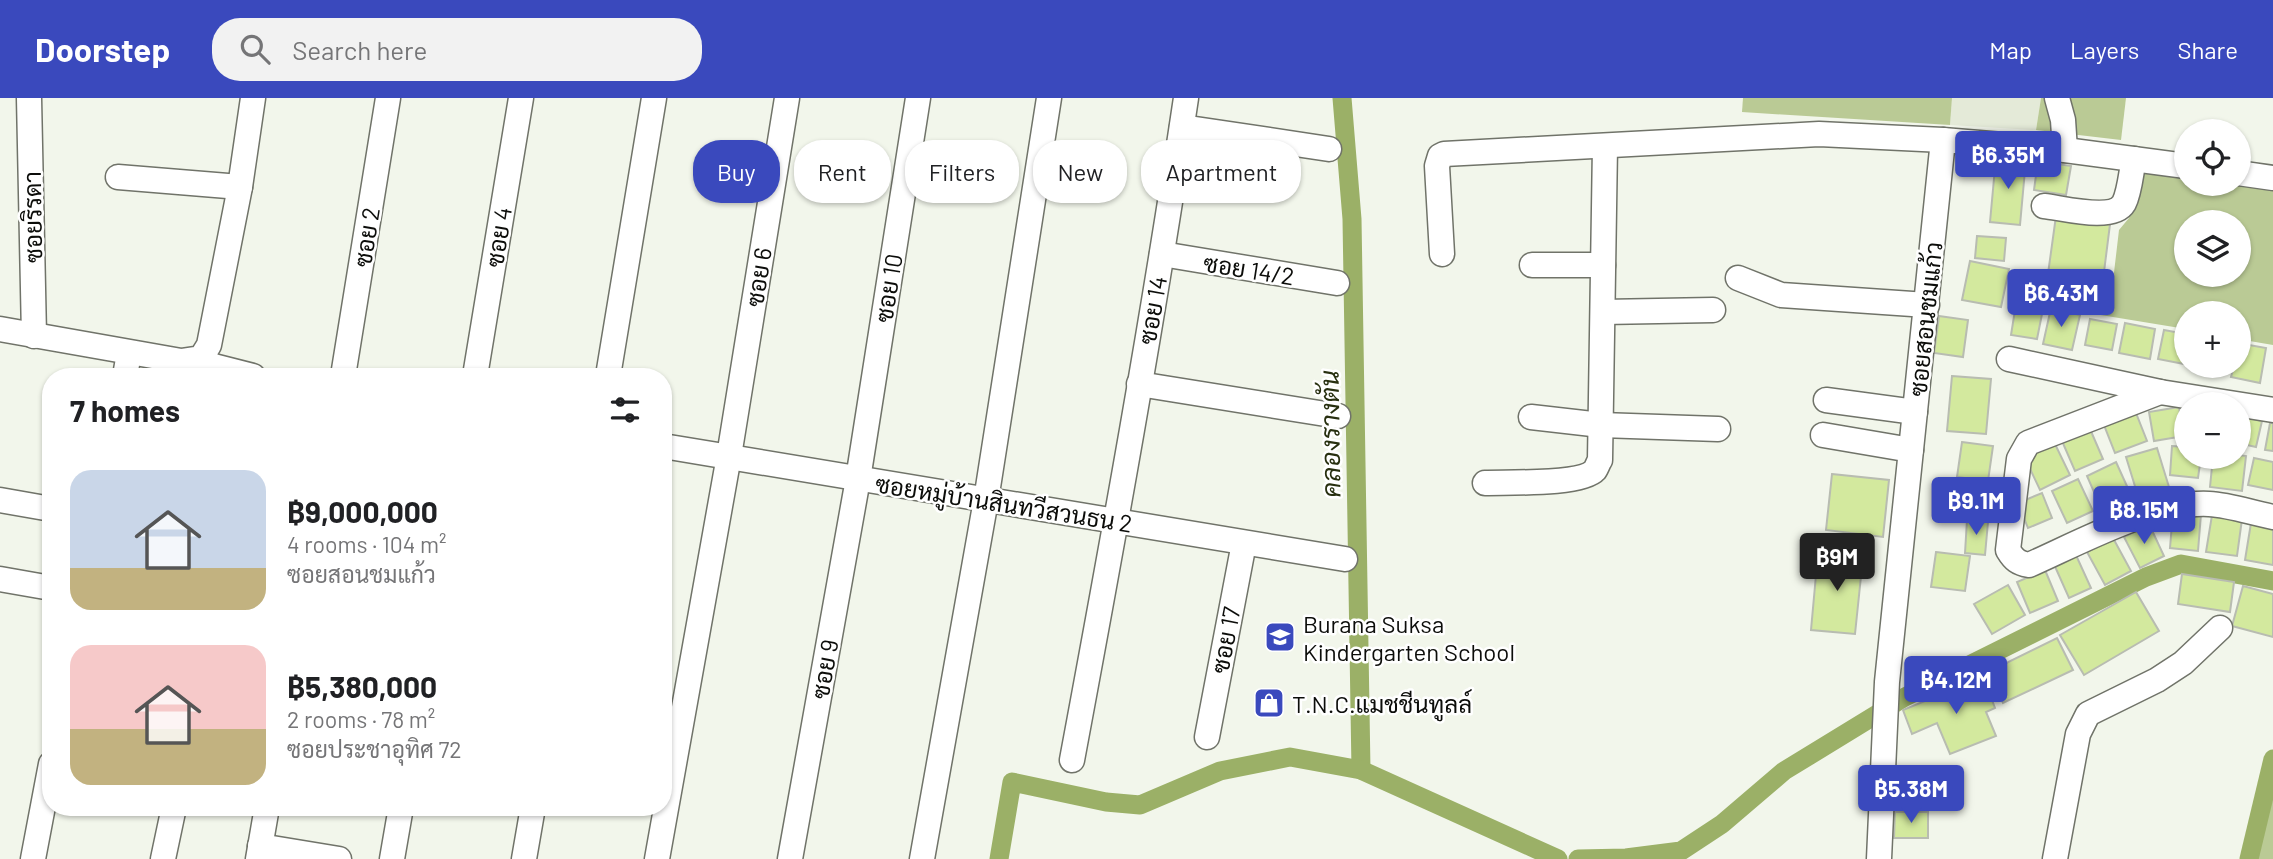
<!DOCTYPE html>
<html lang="en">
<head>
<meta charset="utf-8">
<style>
	:root { --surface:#fff; --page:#f2f2f2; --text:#202124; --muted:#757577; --accent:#3a49bd }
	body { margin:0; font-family:Barlow,Sarabun,sans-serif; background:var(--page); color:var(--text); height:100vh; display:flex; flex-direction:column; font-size:26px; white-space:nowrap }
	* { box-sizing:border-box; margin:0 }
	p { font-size:23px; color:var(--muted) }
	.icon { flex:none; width:38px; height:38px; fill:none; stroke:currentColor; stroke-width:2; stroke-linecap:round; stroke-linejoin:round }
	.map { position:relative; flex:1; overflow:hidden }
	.side { position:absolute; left:42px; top:270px; width:630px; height:448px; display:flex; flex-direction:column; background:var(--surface); border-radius:28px; box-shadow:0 2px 5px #0004 }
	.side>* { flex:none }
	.top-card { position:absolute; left:693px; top:42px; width:665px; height:63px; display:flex; gap:14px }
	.tools { position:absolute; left:2174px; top:21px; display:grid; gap:14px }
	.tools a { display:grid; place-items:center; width:77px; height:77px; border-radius:50%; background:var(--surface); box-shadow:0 2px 5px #0004; font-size:35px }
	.price { position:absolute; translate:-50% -60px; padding:0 16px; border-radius:7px; background:var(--accent); color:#fff; font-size:23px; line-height:46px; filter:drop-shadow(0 2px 4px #0008) }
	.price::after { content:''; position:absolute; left:50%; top:42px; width:21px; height:16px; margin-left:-10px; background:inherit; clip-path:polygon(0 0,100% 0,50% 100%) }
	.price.active { background:#222; color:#fff }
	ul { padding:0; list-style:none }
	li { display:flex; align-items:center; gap:21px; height:175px; padding:0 28px }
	li span { display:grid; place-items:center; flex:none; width:196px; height:140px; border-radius:21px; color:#555 }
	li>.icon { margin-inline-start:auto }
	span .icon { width:84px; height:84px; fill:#fffc; stroke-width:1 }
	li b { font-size:30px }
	h2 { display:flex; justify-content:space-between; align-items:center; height:84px; padding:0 28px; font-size:30px }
	.tag { padding:0 24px; border-radius:28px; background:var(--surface); box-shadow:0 2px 5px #0004; font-size:24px; line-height:63px }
	.tag.active { background:var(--accent); color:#fff }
	header { display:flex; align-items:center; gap:42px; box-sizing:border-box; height:98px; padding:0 35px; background:var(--accent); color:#fff }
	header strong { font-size:33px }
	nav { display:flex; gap:38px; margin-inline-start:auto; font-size:24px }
	.search { width:490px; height:63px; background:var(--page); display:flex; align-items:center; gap:18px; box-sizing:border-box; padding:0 24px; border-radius:28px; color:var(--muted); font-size:26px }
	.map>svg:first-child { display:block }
</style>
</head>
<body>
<header>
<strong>Doorstep</strong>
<div class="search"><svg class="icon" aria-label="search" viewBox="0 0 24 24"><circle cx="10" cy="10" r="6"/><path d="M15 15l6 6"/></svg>Search here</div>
<nav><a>Map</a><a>Layers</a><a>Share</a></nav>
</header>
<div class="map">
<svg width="2273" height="761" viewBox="0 0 2273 761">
	<rect width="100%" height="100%" fill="#f2f6eb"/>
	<path fill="#e4ead8" d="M1952,0H2041L2036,32L1950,27Z"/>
	<g fill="#baca95" fill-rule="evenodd">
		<path d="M1743,0H1952L1950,27L1742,14Z"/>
		<path d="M2041,0H2126L2121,42L2036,32Z"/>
		<path d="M2138,75L2186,80V86H2234L2273,91V247L2238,241V215H2186V231L2052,209L2055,193L2111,200L2119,132L2129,120L2134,107ZM2186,124H2238V177H2186Z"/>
		<path d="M2273,689V761H2254Z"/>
	</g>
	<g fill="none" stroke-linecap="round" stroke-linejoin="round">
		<g stroke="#9bb067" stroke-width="19">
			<path d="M1342,0L1352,121L1361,672"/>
			<path d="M999,761L1012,684L1106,704L1140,707L1220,673L1290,659L1361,672L1558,761"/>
			<path d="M1578,761L1626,760L1681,753L1722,726L1784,673L1905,599L2146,479L2181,466L2273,483"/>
			<path d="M2249,761L2273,661"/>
		</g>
	</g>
	<g fill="#d3e99e" stroke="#b8bcb1" stroke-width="2">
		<path d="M1996,59L2026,61L2020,127L1990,124Z"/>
		<path d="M2038,63L2071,68L2066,97L2034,92Z"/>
		<path d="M2056,118L2110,126L2102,190L2047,183Z"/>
		<path d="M1977,138L2006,140L2004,163L1975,160Z"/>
		<path d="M1970,163L2009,171L2001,209L1962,202Z"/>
		<path d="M2020,176L2045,179L2043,203L2017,201Z"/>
		<path d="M2016,206L2043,211L2037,241L2011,237Z"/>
		<path d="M2051,210L2080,217L2072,252L2043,246Z"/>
		<path d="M1939,218L1968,222L1963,259L1934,255Z"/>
		<path d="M2090,221L2117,226L2112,252L2085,247Z"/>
		<path d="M2125,225L2155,231L2150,261L2119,255Z"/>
		<path d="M2164,232L2186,236L2184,266L2158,261Z"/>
		<path d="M2238,245L2266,250L2260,285L2231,279L2234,268H2238Z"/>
		<path d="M2194,268H2226L2225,274L2193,270Z"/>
		<path d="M1952,278L1991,281L1986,336L1947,333Z"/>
		<path d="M2179,309L2184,338L2154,343L2149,314Z"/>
		<path d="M2136,315L2147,343L2115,355L2104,327Z"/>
		<path d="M2238,317L2262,323L2256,349L2238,345Z"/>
		<path d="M2270,325H2273V353L2265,352Z"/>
		<path d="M2090,331L2103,361L2075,373L2062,343Z"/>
		<path d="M1962,344L1993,348L1988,383L1957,379Z"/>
		<path d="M2054,344L2070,377L2040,392L2024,358Z"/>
		<path d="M2172,348L2186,349V359H2201L2198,380L2170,377Z"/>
		<path d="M2157,350L2169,389L2138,398L2126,359Z"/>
		<path d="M2238,357L2246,358L2242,393L2210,389L2213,359Z"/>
		<path d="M2254,360L2273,364V392L2248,387Z"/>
		<path d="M2116,364L2131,397L2101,410L2087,378Z"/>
		<path d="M1832,376L1889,382L1883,439L1826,432Z"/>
		<path d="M2078,381L2093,413L2067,425L2052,393Z"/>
		<path d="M2042,395L2052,420L2028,430L2018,405Z"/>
		<path d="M2173,414L2201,416L2198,453L2170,450Z"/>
		<path d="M2212,417L2242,421L2237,458L2206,454Z"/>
		<path d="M1967,422L1988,424L1985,457L1965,455Z"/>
		<path d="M2251,425L2273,429V467L2245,462Z"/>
		<path d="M2149,426L2164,458L2140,470L2124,439Z"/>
		<path d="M2113,440L2131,473L2105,487L2087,454Z"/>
		<path d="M1936,454L1970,458L1965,493L1931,489Z"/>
		<path d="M1818,455L1863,459L1855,536L1811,532Z"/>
		<path d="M2075,455L2091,490L2069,500L2053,464Z"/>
		<path d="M2045,472L2058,503L2030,515L2017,484Z"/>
		<path d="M2182,476L2234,484L2230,514L2178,506Z"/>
		<path d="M2008,487L2025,517L1992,536L1974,506Z"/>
		<path d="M2243,488L2273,496V539L2232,528Z"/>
		<path d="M2136,494L2159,533L2084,577L2060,537Z"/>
		<path d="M2057,540L2073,572L2003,605L1988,574Z"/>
		<path d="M1983,579L1995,610L1986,614L1996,638L1950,656L1937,625L1912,636L1903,612Z"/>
		<path d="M1934,678L1936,699L1900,703L1898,682Z"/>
		<path d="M1895,714H1928V740H1894Z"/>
	</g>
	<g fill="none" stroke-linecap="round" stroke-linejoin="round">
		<g stroke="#707369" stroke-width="27">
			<g id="minor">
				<path d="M29,0L34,238"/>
				<path d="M2057,0L2063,22L2065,52"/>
				<path d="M1182,29L1329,51"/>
				<path d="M2238,75L2273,80"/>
				<path d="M118,79L240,89"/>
				<path d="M2044,108C2063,110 2113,124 2124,105C2130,93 2131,74 2134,61"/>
				<path d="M1162,156L1337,185"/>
				<path d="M1442,156L1437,68L1440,58L1444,56L1819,36L1943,42"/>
				<path d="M1532,167H1603"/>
				<path d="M1738,180L1781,197L1927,207"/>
				<path d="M1603,214L1713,212"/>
				<path d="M0,231L181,263L201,260L209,247L240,89L253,0"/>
				<path d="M198,261L214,268L253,278"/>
				<path d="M2009,261L2160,294"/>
				<path d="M125,278L129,255"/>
				<path d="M343,278L388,0"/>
				<path d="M475,278L521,0"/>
				<path d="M608,278L654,0"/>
				<path d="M1139,286L1338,318"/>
				<path d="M1826,302L1915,314"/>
				<path d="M2273,312L2160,294L2028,345L2019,361L2008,452C2014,462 2018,465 2029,467C2079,445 2155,403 2209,406C2230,407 2252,415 2273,419"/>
				<path d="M1531,319L1601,327L1718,331"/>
				<path d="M1823,337L1911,352"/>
				<path d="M663,348L1345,461"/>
				<path d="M1485,385C1507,384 1582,387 1595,372C1596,371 1599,363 1600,362L1605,48"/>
				<path d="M0,402L51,411"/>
				<path d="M0,481L51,490"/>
				<path d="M1207,639L1244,445"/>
				<path d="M1072,662C1113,442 1153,222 1186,0"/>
				<path d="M260,748L339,761"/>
				<path d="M33,761L51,666"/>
				<path d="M163,761L174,709"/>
				<path d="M258,761L267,709"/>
				<path d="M392,761L401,709"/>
				<path d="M524,761L533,709"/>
				<path d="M657,761L729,358L787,0"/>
				<path d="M790,761L858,381L918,0"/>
				<path d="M922,761L986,402L1049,0"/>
				<path d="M1879,761L1887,584L1943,42L2065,52L2186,68"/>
				<path d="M2055,761L2078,636L2088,616L2157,582L2183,565L2220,530"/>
			</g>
		</g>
		<use href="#minor" stroke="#fff" stroke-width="24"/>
	</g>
	<defs>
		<g id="school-square" transform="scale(1.575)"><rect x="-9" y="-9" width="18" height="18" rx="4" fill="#3a49bd" stroke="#fff"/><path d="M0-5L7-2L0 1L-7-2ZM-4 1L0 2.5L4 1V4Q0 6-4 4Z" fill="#fff"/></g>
		<g id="shop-square" transform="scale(1.575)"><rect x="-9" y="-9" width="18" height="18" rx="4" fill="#3a49bd" stroke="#fff"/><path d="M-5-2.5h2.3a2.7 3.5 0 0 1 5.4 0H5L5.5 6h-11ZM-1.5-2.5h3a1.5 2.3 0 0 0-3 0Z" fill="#fff"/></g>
	</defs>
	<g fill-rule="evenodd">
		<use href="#school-square" x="1280" y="539"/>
		<use href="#shop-square" x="1269" y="605"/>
	</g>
	<g text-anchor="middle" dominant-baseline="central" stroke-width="5" stroke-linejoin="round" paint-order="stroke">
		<g font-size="24" fill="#0c0d0a" stroke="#fff">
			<text transform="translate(32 119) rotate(-91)">ซอยริรดา</text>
			<text transform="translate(366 139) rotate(-81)">ซอย 2</text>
			<text transform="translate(498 139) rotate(-81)">ซอย 4</text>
			<text transform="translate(1249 171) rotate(9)">ซอย 14/2</text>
			<text transform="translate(758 179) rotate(-81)">ซอย 6</text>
			<text transform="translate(888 190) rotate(-81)">ซอย 10</text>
			<text transform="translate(1152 212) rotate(-80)">ซอย 14</text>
			<text transform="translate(1925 221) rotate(-84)">ซอยสอนชมแก้ว</text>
			<text transform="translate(1004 405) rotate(9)">ซอยหมู่บ้านสินทวีสวนธน 2</text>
			<text transform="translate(1225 542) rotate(-79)">ซอย 17</text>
			<text transform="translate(824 571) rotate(-80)">ซอย 9</text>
		</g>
		<g font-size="24" fill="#0c0d0a" stroke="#fff" text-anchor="start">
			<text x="1303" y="525">Burana Suksa<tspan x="1303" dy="28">Kindergarten School</tspan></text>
			<text x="1292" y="605">T.N.C.แมชชีนทูลล์</text>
		</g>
		<g font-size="26" font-style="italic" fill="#283010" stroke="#fff">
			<text transform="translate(1329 336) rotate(-91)">คลองรางตัน</text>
		</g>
	</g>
</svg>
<div class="tools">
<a><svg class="icon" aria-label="locate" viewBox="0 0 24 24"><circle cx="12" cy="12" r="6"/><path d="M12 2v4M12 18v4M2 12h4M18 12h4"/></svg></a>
<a><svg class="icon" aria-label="layers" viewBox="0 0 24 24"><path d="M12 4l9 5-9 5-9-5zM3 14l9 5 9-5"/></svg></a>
<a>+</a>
<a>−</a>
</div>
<b class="price" style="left:2008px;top:93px">฿6.35M</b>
<b class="price" style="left:2061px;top:231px">฿6.43M</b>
<b class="price" style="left:1976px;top:439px">฿9.1M</b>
<b class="price" style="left:2144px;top:448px">฿8.15M</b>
<b class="price active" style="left:1837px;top:495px">฿9M</b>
<b class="price" style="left:1956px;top:618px">฿4.12M</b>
<b class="price" style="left:1911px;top:727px">฿5.38M</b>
<div class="top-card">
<a class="tag active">Buy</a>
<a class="tag">Rent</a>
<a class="tag">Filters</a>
<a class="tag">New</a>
<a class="tag">Apartment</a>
</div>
<section class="side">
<h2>7 homes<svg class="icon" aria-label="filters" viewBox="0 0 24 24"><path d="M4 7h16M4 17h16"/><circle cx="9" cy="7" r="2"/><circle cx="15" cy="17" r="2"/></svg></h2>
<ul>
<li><span style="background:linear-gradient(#c9d6e8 70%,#c2b280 0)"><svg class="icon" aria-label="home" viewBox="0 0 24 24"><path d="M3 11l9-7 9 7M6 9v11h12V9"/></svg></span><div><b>฿9,000,000</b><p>4 rooms · 104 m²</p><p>ซอยสอนชมแก้ว</p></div></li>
<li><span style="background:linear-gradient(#f6c9c9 60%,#c2b280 0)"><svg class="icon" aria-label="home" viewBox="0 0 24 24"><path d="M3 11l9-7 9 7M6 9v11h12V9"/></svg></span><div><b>฿5,380,000</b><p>2 rooms · 78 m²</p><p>ซอยประชาอุทิศ 72</p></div></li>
</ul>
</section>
</div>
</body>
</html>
